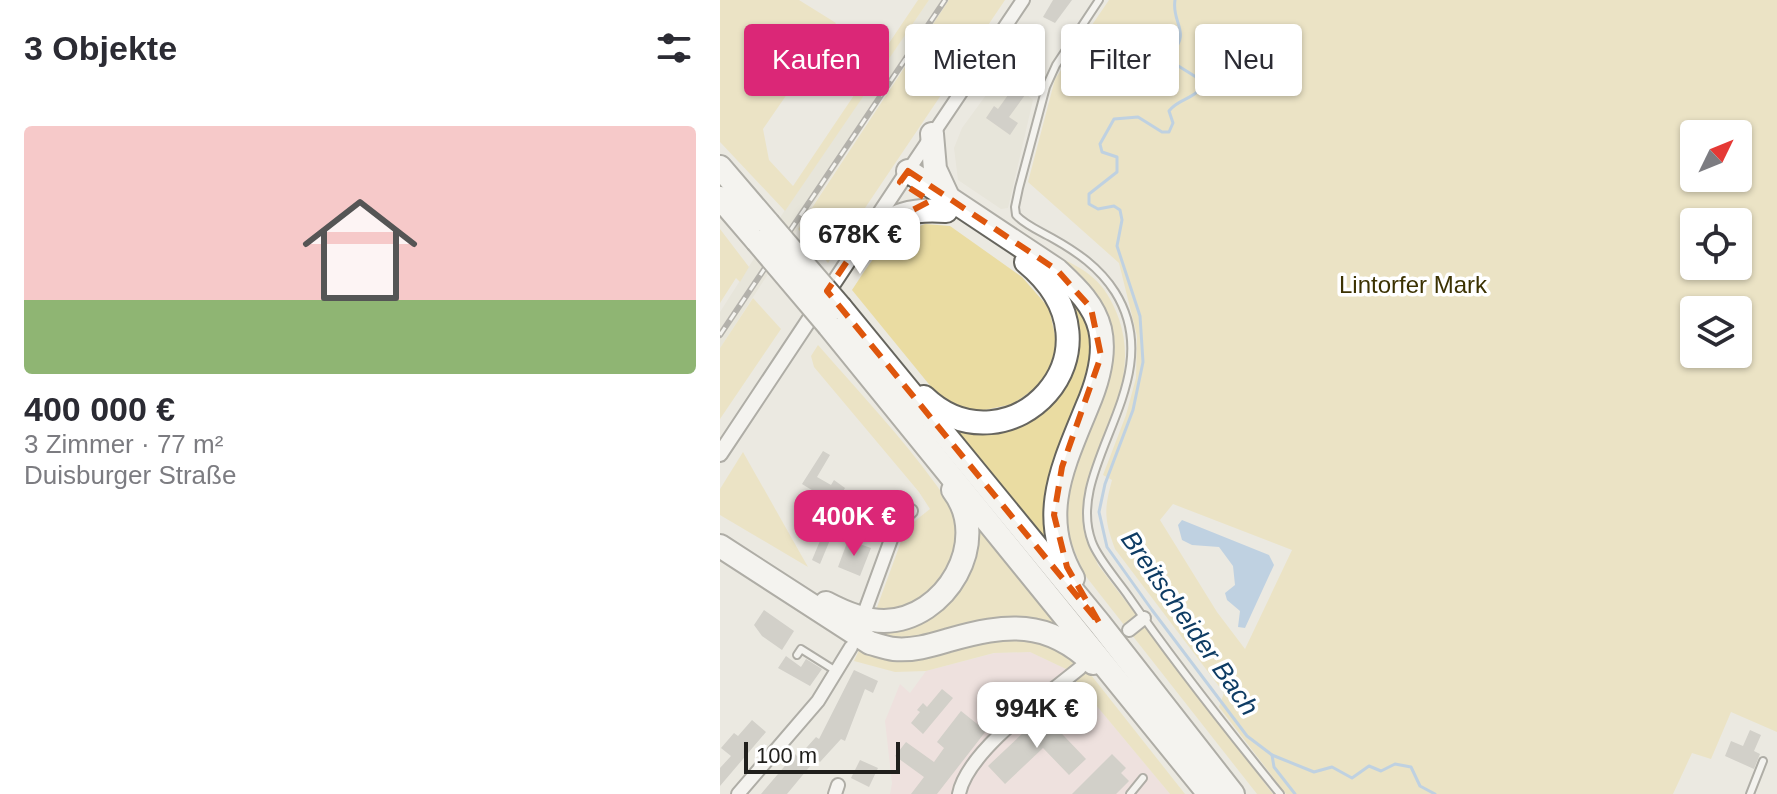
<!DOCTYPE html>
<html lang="de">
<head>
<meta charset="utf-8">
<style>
	:root { --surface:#fff; --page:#f2f2f3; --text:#2b2b33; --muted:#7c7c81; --line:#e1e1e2; --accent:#db2777 }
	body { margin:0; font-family:Arial,sans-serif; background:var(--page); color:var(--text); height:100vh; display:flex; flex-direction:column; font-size:30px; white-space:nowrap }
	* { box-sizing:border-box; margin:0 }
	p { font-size:26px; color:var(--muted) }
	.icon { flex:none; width:44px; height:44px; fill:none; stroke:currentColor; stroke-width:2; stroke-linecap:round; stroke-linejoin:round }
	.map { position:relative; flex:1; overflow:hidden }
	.side { display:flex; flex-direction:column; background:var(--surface); width:720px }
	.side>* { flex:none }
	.guide { position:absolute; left:24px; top:24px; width:760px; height:72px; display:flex; gap:16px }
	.needle { width:52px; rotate:47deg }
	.buttons { position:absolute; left:960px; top:120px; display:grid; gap:16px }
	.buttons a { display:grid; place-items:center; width:72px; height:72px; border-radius:8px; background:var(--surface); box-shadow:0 2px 6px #0004; font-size:40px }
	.scale { position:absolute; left:24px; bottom:20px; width:156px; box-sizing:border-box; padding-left:8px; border:4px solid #201f1c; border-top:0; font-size:22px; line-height:28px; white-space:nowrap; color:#201f1c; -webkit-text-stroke:6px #fff; paint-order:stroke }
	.price { position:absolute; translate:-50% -68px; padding:0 18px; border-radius:16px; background:#fff; color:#222; font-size:26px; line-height:52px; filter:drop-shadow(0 2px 4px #0008) }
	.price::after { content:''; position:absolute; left:50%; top:48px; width:24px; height:18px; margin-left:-12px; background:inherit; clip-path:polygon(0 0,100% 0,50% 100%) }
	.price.on { background:var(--accent); color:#fff }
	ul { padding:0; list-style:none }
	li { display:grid; align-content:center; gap:16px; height:424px; padding:0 24px }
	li+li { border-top:2px solid var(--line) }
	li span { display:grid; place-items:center; height:248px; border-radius:8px; color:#555 }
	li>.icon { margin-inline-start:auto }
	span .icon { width:144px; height:144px; fill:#fffc; stroke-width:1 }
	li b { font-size:34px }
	h2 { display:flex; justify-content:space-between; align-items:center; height:96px; padding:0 24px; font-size:34px }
	.chip { padding:0 28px; border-radius:8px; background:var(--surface); box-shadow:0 2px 6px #0004; font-size:28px; line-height:72px }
	.chip.on { background:var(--accent); color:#fff }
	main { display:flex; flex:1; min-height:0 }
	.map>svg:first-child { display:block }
</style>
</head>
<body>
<main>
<section class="side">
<h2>3 Objekte<svg class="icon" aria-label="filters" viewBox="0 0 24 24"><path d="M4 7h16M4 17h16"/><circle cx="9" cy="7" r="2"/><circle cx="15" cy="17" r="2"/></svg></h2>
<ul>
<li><span style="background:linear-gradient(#f6c9c9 70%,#8fb573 0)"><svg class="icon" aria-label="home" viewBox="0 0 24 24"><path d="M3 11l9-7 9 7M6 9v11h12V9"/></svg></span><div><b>400 000 €</b><p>3 Zimmer · 77 m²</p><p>Duisburger Straße</p></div></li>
</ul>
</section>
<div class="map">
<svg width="1057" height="794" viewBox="0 0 1057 794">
	<rect width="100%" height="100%" fill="#ebe9e1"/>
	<path fill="#f2d7d9" d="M310,652L346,669L450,794H170L172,783L165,721L180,684L190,693L206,671L275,653Z"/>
	<g fill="#e3dfd0">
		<path d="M209,0H231L161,100L0,348V312L77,191Z"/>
		<path d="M285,69L311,85L306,94L313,100L288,208L281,209L238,180L234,148L242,128Z"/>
	</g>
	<g fill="#eadca2" fill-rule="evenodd">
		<path d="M0,0H79L116,23L43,129L49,160L73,186L198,0H209L65,211L0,142Z"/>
		<path d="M229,0H285L108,263L78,229Z"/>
		<path d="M389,0H1057V732L1011,712L991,759L972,753L953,794H566L499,707L504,693L395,549C384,520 384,509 392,480L383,475L406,415L416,378L417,336L399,263L308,182L335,79ZM974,134H1018V178H974ZM974,222H1018V266H974ZM974,310H1018V354H974ZM453,504L572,550L525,649L497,612L440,520Z"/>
		<path d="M205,224L230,226L302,277L329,308L338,349L324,382L293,404L255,412L221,399L132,290C156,254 163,239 205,224Z"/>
		<path d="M0,229L29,267L20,282L16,278L0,303Z"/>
		<path d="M332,254C367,270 385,280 399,319C426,399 353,460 364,531C366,542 374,554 378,565L553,794H537L364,574L347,532L348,480L391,340L374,292Z"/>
		<path d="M33,298L61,329L0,419V348Z"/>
		<path d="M349,299L358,302L372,331L375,358L336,557L230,422L256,431L290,428L308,423L336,398L356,334Z"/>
		<path d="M98,345C138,391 182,437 217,486C222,494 232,503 234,512C239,535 235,564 220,582C204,602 182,612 156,610L186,528L210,509L199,492L94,367L91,356Z"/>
		<path d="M23,452L88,567L0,515V489Z"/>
		<path d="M250,512L351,637L205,642L145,634L147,625L223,603Z"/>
		<path d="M280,636L325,642L360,661L465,794H450L346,669L310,652L274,653L206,671L175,672L134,661L139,650L166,657Z"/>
	</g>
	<path fill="#8bb4df" d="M462,520L549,555L554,565L525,628L518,627L520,611L507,600L505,593L515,585L513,566L499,547L472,545L462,540L458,525Z"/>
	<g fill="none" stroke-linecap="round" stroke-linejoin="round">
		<g stroke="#8bb4df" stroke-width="3">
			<path d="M455,0C451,22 472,33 451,53L452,62L476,77L480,89C471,100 458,99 449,111L453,123L449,132H442L418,117L394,119L380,144L382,152L397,157V172L369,194V204L378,209L394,206L400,210L402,220L397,246L420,316L423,362L413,410L385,484L379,512L387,547L432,610L527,736L552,755L594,772L612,767L632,778L649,766L661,771L675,764L691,767L700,786L715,794"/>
			<path d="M552,755L554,767L575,794"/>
		</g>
	</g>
	<g fill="#b3b1aa">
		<path d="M333,0H352L335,23L323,17Z"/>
		<path d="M293,88L305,95L289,117L298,123L290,135L266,118L274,106L278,109Z"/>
		<path d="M103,451L110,455L97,477L111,485L114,480L125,488L108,515L96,508L98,505L90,500L95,492L82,484Z"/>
		<path d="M107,524L115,528L100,564L92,560Z"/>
		<path d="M128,540L151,548L140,576L118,567Z"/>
		<path d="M44,610L74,631L62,650L42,636L34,625Z"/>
		<path d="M66,656L81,667L86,659L102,669L90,686L58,668Z"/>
		<path d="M134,670L158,681L153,693L145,689L125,741L121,739L100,762L96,759L67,794H41L75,754L78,757L96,737L99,739Z"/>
		<path d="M222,689L233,698L203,734L191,723L200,712L197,710L203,703L207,707Z"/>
		<path d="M241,711L266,731L217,794H191L204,777L175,756L186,742L214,762L224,748L217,742Z"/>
		<path d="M323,714L366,759L349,775L323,748L285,784L268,766Z"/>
		<path d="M32,720L46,732L0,786V768L11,756L1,748L14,733L18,736Z"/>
		<path d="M1030,730L1041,735L1034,751L1040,754L1034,769L1005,756L1011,741L1023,746Z"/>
		<path d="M392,754L406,768L401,773L409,781L396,794H352Z"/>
		<path d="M140,760L158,768L149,787L131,778Z"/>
	</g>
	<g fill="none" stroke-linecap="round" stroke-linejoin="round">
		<g stroke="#66655e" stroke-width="10">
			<g id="service">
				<path d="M379,0L336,65L326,87L299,188L295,207L296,215C305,225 320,231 332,238C357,252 379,267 395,292C451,381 343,466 372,542C378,559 399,582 409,597C456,665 508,730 560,794"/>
				<path d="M77,655L81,649L116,671"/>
				<path d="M410,794L423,778"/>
				<path d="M1030,794L1043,761"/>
			</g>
		</g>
		<g stroke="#66655e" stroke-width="16">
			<g id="minor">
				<path d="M188,171L303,0"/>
				<path d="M146,608L177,523L191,511"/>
				<path d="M409,630L424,618"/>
				<path d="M18,794L98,701L131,647"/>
				<path d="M115,794L118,785"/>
				<path d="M239,794C247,751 326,696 360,668"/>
			</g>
		</g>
		<g stroke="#66655e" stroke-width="18">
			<path id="tertiary" d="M0,454L188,171"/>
		</g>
		<g stroke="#66655e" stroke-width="26">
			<g id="motorway">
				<path d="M212,134L215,169L228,197"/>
				<path d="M0,167L48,223"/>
				<path d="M188,171L337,270C355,287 374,304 380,329C386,355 377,384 367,407C343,466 317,517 353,578"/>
				<path d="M0,198L37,241"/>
				<path d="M145,235C176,215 189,208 226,211"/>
				<path d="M121,308L380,624L513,794"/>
				<path d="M109,326L489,794"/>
				<path d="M204,397C288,477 414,351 306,262"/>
				<path d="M0,546L150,643C158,645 166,648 174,649C193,651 212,645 229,640C286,624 327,619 373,663"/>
				<path d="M106,603C123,612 144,621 164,621C226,620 272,541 233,490"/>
			</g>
		</g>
		<use href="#service" stroke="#fff" stroke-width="6"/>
		<use href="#minor" stroke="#fff" stroke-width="12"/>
		<use href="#tertiary" stroke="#fff" stroke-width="14"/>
		<use href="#motorway" stroke="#fff" stroke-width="22"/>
		<g stroke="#706e69" stroke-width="6">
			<path id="rail" d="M0,335L225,0"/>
		</g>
		<use href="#rail" stroke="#fff" stroke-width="3" stroke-dasharray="9" stroke-linecap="butt"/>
		<g stroke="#66655e" stroke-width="26" stroke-linecap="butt">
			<g id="motorway-bridge">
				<path d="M48,223L121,308"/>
				<path d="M37,241L109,326"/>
			</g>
		</g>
		<use href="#motorway-bridge" stroke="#fff" stroke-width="22"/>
	</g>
	<path d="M0 0H1057V794H0ZM188,171L337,270L371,308L381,356L342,467L334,515L347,567L380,624L107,291L145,235L210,201L180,182Z" fill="#ebe9e1" fill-opacity=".55" fill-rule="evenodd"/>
	<path fill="none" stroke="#de560d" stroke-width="6" stroke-dasharray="16 10" stroke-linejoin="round" d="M188,171L337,270L371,308L381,356L342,467L334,515L347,567L380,624L107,291L145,235L210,201L180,182Z"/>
	<g text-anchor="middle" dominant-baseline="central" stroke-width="7" stroke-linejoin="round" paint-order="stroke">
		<g font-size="24" fill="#3c3202" stroke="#fff">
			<text x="693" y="284">Lintorfer Mark</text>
		</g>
		<g font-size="26" font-style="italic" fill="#0e3c64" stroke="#fff">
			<text transform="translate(470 623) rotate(55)">Breitscheider Bach</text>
		</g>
	</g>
</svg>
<div class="buttons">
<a><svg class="needle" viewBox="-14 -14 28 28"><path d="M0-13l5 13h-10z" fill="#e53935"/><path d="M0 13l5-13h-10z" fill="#7c7c81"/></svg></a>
<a><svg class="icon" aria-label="locate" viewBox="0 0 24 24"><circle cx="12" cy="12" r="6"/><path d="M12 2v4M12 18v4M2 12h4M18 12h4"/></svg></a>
<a><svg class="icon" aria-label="layers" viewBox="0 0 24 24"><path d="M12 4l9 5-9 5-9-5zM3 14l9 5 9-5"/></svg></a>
</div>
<div class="scale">100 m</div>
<b class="price" style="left:140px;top:276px">678K €</b>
<b class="price on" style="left:134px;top:558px">400K €</b>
<b class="price" style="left:317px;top:750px">994K €</b>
<div class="guide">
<a class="chip on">Kaufen</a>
<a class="chip">Mieten</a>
<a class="chip">Filter</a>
<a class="chip">Neu</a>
</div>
</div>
</main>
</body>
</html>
